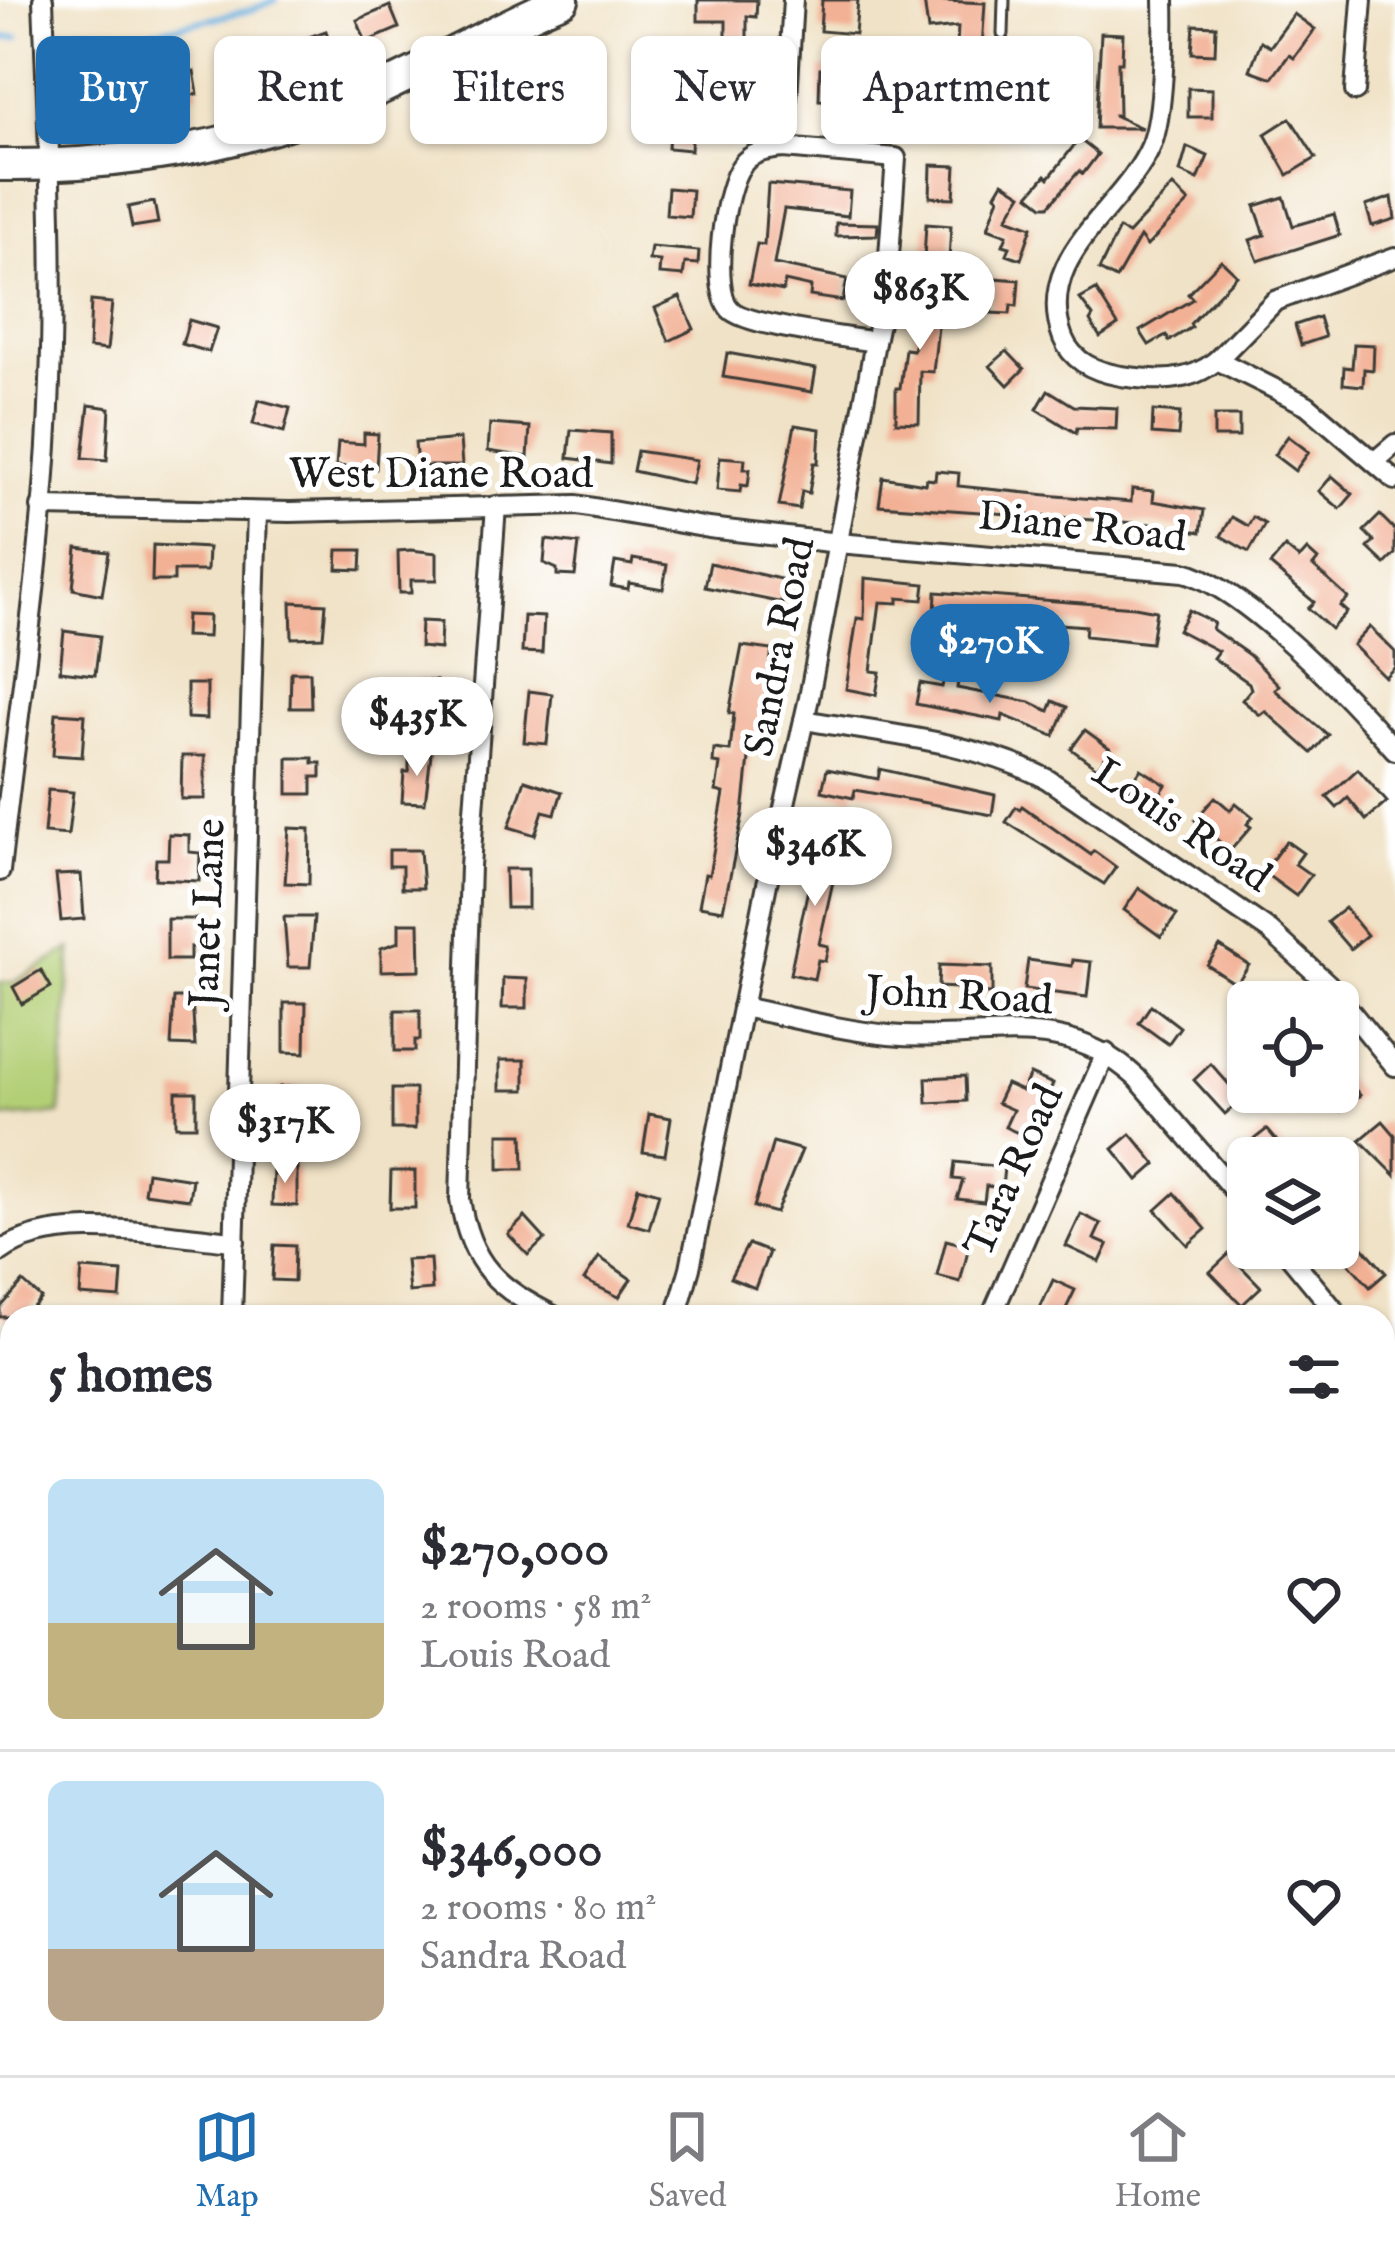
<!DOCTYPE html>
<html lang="en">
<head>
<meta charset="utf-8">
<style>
	:root { --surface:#fff; --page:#f2f2f3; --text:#2b2b33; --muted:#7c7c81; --line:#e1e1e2; --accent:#1f6fb2 }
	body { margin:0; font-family:"IM FELL English",serif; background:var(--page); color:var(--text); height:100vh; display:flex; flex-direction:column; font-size:45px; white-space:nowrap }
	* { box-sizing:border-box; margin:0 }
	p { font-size:39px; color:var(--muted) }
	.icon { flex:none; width:66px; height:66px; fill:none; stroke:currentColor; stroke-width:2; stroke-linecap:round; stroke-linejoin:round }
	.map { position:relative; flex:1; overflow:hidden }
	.panel { position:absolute; left:0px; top:1305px; width:1395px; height:771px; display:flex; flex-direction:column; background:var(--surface); border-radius:36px 36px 0 0; box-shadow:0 3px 9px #0004 }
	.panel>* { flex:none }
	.hud { position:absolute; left:36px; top:36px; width:1323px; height:108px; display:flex; gap:24px }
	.buttons { position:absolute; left:1227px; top:981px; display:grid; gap:24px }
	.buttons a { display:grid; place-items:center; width:132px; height:132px; border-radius:18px; background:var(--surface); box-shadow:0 3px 9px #0004; font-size:60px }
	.price { position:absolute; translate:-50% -102px; padding:0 27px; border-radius:42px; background:#fff; color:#222; font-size:39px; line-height:78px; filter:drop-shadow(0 3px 6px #0008) }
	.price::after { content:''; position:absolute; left:50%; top:72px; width:36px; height:27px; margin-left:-18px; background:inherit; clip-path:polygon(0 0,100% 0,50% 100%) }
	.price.current { background:var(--accent); color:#fff }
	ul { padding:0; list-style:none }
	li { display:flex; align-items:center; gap:36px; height:300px; padding:0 48px }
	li+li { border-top:3px solid var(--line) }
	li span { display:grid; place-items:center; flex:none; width:336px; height:240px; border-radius:18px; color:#555 }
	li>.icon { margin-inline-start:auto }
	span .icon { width:144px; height:144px; fill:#fffc; stroke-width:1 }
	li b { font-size:51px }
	h2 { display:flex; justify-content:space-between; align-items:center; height:144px; padding:0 48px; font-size:51px }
	.tag { padding:0 42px; border-radius:18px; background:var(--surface); box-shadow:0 3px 9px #0004; font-size:42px; line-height:108px }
	.tag.current { background:var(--accent); color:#fff }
	.tab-bar { display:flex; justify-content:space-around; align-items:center; height:168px; border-top:3px solid var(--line); background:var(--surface); font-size:33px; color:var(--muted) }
	.tab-bar a { display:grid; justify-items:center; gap:6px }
	.tab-bar .current { color:var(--accent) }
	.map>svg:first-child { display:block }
</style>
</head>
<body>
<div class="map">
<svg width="1395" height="2075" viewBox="0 0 1395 2075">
	<rect width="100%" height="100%" fill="#fff"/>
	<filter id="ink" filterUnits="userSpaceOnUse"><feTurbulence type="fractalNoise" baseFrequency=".00833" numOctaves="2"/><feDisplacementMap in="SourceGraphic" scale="24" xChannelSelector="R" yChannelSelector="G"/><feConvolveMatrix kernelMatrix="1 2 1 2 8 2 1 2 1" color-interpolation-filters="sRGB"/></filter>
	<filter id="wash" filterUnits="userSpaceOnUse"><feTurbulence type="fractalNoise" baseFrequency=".004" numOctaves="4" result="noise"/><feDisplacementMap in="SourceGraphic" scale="48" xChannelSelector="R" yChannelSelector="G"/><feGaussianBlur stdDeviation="2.7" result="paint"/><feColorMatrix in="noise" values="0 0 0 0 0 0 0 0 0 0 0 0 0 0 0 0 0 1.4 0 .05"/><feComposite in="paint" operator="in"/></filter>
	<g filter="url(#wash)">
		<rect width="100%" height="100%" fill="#f0e2c6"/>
		<path fill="#b3cf76" stroke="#687649" stroke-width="3" d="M71,949L60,1114L0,1118V982L13,983Z"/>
		<path fill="#68b0df" stroke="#42667e" stroke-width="3" d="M12,2023V2064H457L475,2075H0V2025Z"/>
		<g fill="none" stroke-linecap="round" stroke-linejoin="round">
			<g stroke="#68b0df" stroke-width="6">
				<path d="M78,30L139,35L251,10L276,0"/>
				<path d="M0,38L17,37"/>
			</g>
		</g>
		<g id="blocks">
			<g fill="#f2b094">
				<path d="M698,0H757L756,17L747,16V47L743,55H749L748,68H741L735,103L713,100L718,68L695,67L696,54L726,55V21H698Z"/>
				<path d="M822,0H858L855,34L820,31Z"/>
				<path d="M924,0L985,3L982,48L957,46L958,27L928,30Z"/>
				<path d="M390,6L399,28L366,42L357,20Z"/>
				<path d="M1294,14L1315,29L1294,58L1289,55L1272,78L1250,70L1261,41L1270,47Z"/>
				<path d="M1194,25L1216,26L1215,54L1192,53Z"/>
				<path d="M326,31L334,54L300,66L292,43Z"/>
				<path d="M1101,33L1123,34L1122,62H1118L1119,115H1113L1142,128H1096Z"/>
				<path d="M523,46L534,66L517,76L506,55Z"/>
				<path d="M994,50L1053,54V78L993,77Z"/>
				<path d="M261,53L267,77L231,86L225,63Z"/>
				<path d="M112,64L118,106L95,110L88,67Z"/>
				<path d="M820,68L865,70L864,90H843V101L819,100Z"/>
				<path d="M194,71L198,94L164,100L160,77Z"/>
				<path d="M1188,88L1212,89V117H1188Z"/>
				<path d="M880,97L918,100L916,121L878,118Z"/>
				<path d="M670,115L693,117L691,150L668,148Z"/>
				<path d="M1290,118L1316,158L1288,175L1265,134Z"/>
				<path d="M1079,139L1098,154L1083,174L1079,171L1049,206H1043L1029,195L1046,175L1049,178Z"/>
				<path d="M1187,147L1208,156L1198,180L1180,172Z"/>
				<path d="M931,165L956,166L954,198L930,197Z"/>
				<path d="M1003,182L1022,194L1007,218L1032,227L1021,259L1007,254L1010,247L1003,245L1007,235L988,228L999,197L996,194Z"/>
				<path d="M768,184L850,191L848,216L784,209L774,264L847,279L843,301L810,296L811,287L785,281L783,291L749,284L757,244L764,245Z"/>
				<path d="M1173,186L1189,202L1147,246L1140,237L1116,279L1099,270L1119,229L1128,234Z"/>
				<path d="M668,188L692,190L690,217L666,215Z"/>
				<path d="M1284,197L1293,226L1334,214L1340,235L1258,261L1250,240L1265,235L1255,206Z"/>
				<path d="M1392,197L1395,219L1372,226L1366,206Z"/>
				<path d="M154,202L158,223L132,227L128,207Z"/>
				<path d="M836,223L878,224L877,235L836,236Z"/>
				<path d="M926,224L951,226L949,260L924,259Z"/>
				<path d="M651,247L699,251L698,264L685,263L683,276L659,274L660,261L649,260Z"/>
				<path d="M1221,260L1237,275L1190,324L1192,327L1169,341L1166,335L1149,345L1140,331L1193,299L1188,294Z"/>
				<path d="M994,278L1019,280L1017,306L1011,305L1010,314L991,313Z"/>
				<path d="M921,285L947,287L944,318L939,317L933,372L920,371L919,423L896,422V388H900L905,349L913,350L916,339Z"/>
				<path d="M1096,290L1118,325L1100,337L1090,321L1093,316L1080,299Z"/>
				<path d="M680,297L694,329L669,341L655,308Z"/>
				<path d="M91,301L112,303L107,350L89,348Z"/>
				<path d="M1319,317L1325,337L1301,345L1295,325Z"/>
				<path d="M189,320L217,328L209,352L182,344Z"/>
				<path d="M1354,344L1374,345L1373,370L1364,369L1363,386L1343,384L1344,367L1352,368Z"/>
				<path d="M1007,351L1024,369L1008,385L990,366Z"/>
				<path d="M727,353L816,369L812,392L723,377Z"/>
				<path d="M1048,390L1074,406L1117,408L1116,429L1077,428L1076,433L1037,409Z"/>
				<path d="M259,400L290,408L284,432L253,424Z"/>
				<path d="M89,405L110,408L107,460L83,458Z"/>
				<path d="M1153,411L1180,413L1178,436L1152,434Z"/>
				<rect x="1214" y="416" width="25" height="21"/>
				<path d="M490,424L530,427L528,457L488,451Z"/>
				<path d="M795,425L820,429L818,463H814L809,493L802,491L799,509L779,506Z"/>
				<path d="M571,430L611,433V464L568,458Z"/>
				<path d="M364,433L378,434L376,469L336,466L338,442L364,444Z"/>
				<path d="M1288,436L1309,452L1295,471L1274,455Z"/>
				<path d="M460,439L462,466H417L415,443Z"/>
				<path d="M637,451L697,460L692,484L633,471Z"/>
				<path d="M720,457L745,459L744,469H750L748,486L741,485L740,492L717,490Z"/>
				<path d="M936,471L959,473L958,486L1057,496L1131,502L1132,489L1154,491L1153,501L1204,510L1201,532L1151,524L879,505L883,477L925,484L926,479L935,480Z"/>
				<path d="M1332,476L1353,494L1340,509L1319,491Z"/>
				<path d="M1380,515L1395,530V554L1385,564L1368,548L1374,541L1364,531Z"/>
				<path d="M1232,517L1248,526L1253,517L1265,524L1249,552L1221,536Z"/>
				<path d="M546,540L579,544L575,576L557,575V569L544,563Z"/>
				<path d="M153,545L208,548L207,571H174V581H152Z"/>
				<path d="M1285,547L1299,559L1307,550L1318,560L1313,566L1348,598L1340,606L1347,612L1331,629L1308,608L1314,602L1270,565Z"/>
				<path d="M77,548L109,552L102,595L73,589Z"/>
				<path d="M338,550H362L361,570L337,569Z"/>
				<path d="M411,550L437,553V580H411V593H399L398,551Z"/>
				<path d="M633,559L667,565L663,589L629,583L628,589L611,586L615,562L632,565Z"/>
				<path d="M710,563L789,581L783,603L705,587Z"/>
				<path d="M865,578L925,584L923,600L898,598V603L880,602L871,671L880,672L876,695L846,689L857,618L864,619Z"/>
				<path d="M936,592L1135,607L1156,611L1151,643L1085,636L1086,626L935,615Z"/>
				<path d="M291,602L326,604L323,637L292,638Z"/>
				<path d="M1189,610L1214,623L1212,629L1249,655L1279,685L1275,690L1328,735L1312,753L1265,711L1260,715L1242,700L1251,689L1249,683L1213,658L1218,651L1178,630Z"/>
				<path d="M186,615L209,616L208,637L185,636Z"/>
				<path d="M524,616L544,617L542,653L522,652Z"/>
				<path d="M421,621L441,622L440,649L420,647Z"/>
				<path d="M1370,627L1395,652V667L1385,677L1353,645Z"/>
				<path d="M64,631L100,636L95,675L60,671Z"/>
				<path d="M742,646L772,650L757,750L750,749L743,814L723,910L699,906L705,874L709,875L724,793L716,791L720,764L713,763L714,749L730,751L734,714L729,713Z"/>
				<path d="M291,672H310L311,708H290Z"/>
				<path d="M944,678L958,681L957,688L1030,702L1049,711L1053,701L1067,707L1054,736L1003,715L1002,721L916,704L920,683L942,687Z"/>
				<path d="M416,680L436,681L433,724H413Z"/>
				<path d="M187,684H207V719L187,718Z"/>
				<path d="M529,691L552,694L547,744L524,742Z"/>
				<path d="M56,713L85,715L82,757L53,755Z"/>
				<path d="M1085,730L1111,749L1097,768L1071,749Z"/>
				<path d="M409,753L431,754L425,803L402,802L404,772H409Z"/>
				<path d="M182,756H205V799H181Z"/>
				<path d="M288,758H313V763H321V777H312V794H288Z"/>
				<path d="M827,769L878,779L880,769L995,795L992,815L855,790L853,798L822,791Z"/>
				<path d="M1141,769L1166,785L1153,805L1128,788Z"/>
				<path d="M1358,769L1387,802L1366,820L1348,798L1337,808L1327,797Z"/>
				<path d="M525,780L562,792L555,814L543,811L535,835L509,827Z"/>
				<path d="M48,790L73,792L68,835L44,833Z"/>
				<path d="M1215,797L1230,810L1236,803L1253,817L1247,824L1251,827L1230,851L1195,820Z"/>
				<path d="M1022,806L1091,855L1094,851L1116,867L1104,884L1006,822L1016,807L1020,809Z"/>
				<path d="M289,828L310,829L309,884L285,883Z"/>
				<path d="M814,829L835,833L827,876L834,877L819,944L828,946L825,961L818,960L814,979L790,974L815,856L809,855Z"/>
				<path d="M169,834L189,835V852L200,853L199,881L155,879L156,859H168Z"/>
				<path d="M1286,841L1303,853L1295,864L1311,875L1296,896L1263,872Z"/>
				<path d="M389,850H420L423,888H402V866H389Z"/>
				<path d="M505,869H528V908H506Z"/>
				<path d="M81,874L84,919L61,921L56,875Z"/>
				<path d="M1139,888L1177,915L1161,937L1124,910Z"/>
				<path d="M1345,908L1367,935L1350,949L1327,922Z"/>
				<path d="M284,917H314L310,967H288Z"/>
				<path d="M167,919H199V947H190V960H167Z"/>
				<path d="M399,923H419L420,970L381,971V948L399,942Z"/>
				<path d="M1220,946L1249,965L1236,984L1207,965Z"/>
				<path d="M1028,960L1072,966L1073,960L1091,962L1087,997L1024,989Z"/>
				<path d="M939,965L992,967V994L958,993V988L938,987Z"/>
				<path d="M41,970L51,987L22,1004L13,987Z"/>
				<path d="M503,978L527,979V1008H502Z"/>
				<path d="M174,998H192L195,1046L171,1045Z"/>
				<path d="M284,1003H306L305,1053L284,1052Z"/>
				<path d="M1151,1005L1180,1027L1168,1044L1139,1023Z"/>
				<path d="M395,1010H420V1040H415V1051H395Z"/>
				<rect x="500" y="1060" width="25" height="30"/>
				<path d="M1211,1064L1242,1099L1225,1114L1194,1080Z"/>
				<path d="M1338,1070L1360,1095L1341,1111L1325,1092H1338Z"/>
				<path d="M1030,1074L1053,1084L1038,1119L1034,1118L1025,1136L1005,1127L1013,1110L997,1103L1006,1084L1022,1091Z"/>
				<path d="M965,1076L966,1101L927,1103L926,1078Z"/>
				<rect x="280" y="1087" width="24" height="36"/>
				<rect x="392" y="1089" width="23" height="40"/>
				<rect x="176" y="1092" width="20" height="34"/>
				<path d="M649,1114L671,1118L665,1155L643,1152Z"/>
				<path d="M1383,1121L1395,1135V1175L1360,1140Z"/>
				<path d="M1267,1129L1291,1158H1259L1248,1144Z"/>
				<path d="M499,1134H523L524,1169H499Z"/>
				<path d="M1131,1134L1156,1164L1138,1180L1113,1149Z"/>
				<path d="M773,1142L802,1150L776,1213L754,1207Z"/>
				<path d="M955,1162L1004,1167L1002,1188L986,1186L984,1202L957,1199L963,1180L953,1179Z"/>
				<path d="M273,1167H297V1206L272,1205Z"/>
				<path d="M391,1171H415V1208H390Z"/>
				<path d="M147,1172L192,1179L189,1199L144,1193Z"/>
				<path d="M638,1187L659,1193L649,1229L628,1223Z"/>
				<path d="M1175,1193L1206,1229L1188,1245L1156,1210Z"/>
				<path d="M1081,1214L1101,1224L1094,1239L1108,1245L1100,1262L1066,1246Z"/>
				<path d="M525,1217L545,1239L528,1255L508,1234Z"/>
				<path d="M946,1240L969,1246L960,1282L937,1276Z"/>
				<path d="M748,1244L769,1252L755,1288L730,1278Z"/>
				<path d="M274,1245L295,1246L294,1281L272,1280Z"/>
				<path d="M1362,1246L1386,1273L1370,1287L1346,1260Z"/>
				<path d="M1229,1254L1261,1287L1242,1305L1210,1272Z"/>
				<path d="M599,1257L631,1279L619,1297L584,1280Z"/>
				<path d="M430,1259L432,1290L409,1292L406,1260Z"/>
				<path d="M82,1269L122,1272L120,1298L80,1295Z"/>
				<path d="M1053,1280L1075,1290L1062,1317H1036Z"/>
				<path d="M23,1282L41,1298L24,1317H0V1308Z"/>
			</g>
		</g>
	</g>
	<g filter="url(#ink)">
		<use href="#blocks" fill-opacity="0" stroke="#3c3a36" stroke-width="3"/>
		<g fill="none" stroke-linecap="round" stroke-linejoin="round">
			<g stroke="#3c3a36" stroke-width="15">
				<path id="lane" d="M1003,34L1004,0"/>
			</g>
			<g stroke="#3c3a36" stroke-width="24">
				<g id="street">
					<path d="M1164,0C1165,36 1164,115 1151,146C1123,211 1032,256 1063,338C1073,363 1097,372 1121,376C1156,381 1189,384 1217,360L1307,405L1395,480"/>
					<path d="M1355,91L1362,0"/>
					<path d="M784,148L896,158L887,284L875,342C847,337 745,326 730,309C710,288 724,187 742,165C752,151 768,150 784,148Z"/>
					<path d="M784,148L793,0"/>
					<path d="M1217,360L1275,301L1395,257"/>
					<path d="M1374,462L1395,444"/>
					<path d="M496,506L470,866L460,1199C470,1265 498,1289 556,1317"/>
					<path d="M41,507L290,512L577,505L709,528L838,543L1184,572C1244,587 1353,701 1395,750"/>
					<path d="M804,720C884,734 974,741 1047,779L1270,931L1328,984L1395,1066"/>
					<path d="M0,871C18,709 45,546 50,382C55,255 48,127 43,0"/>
					<path d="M742,1007C791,1017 839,1030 889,1035C980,1044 1061,1007 1137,1078L1248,1207"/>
					<path d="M1283,1248L1340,1317"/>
					<path d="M0,1252C54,1211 169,1236 235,1241"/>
					<path d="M232,1317L257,512"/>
					<path d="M676,1317L690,1268L769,874L809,698L875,342"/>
					<path d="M991,1317L1106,1053"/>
					<path d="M1383,1368L1395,1382"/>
					<path d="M0,1468L12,1469"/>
					<path d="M1383,1756L1395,1752"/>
					<path d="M1383,2038L1395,2043"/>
					<path d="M738,2075L761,2067"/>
				</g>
			</g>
			<g stroke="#3c3a36" stroke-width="36">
				<path id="primary" d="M0,165C132,167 262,142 382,88C443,60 501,25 563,0"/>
			</g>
			<use href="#lane" stroke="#fff" stroke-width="9"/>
			<use href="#street" stroke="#fff" stroke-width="18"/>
			<use href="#primary" stroke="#fff" stroke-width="30"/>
		</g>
	</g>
	<g text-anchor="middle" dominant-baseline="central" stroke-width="10" stroke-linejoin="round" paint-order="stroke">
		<g font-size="42" fill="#1c1c1c" stroke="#fff">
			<text x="441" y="475">West Diane Road</text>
			<text transform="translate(1082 528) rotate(6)">Diane Road</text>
			<text transform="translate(781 647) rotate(-79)">Sandra Road</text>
			<text transform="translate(1181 826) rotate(34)">Louis Road</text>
			<text transform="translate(209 913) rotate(-88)">Janet Lane</text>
			<text transform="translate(959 997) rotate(3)">John Road</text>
			<text transform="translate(1015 1171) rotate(-66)">Tara Road</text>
		</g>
	</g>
</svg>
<div class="buttons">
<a><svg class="icon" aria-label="locate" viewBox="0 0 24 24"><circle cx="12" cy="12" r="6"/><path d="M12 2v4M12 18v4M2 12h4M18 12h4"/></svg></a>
<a><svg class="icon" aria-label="layers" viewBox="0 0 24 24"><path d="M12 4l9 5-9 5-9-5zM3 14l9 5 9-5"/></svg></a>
</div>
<b class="price" style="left:920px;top:353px">$863K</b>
<b class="price current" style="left:990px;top:706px">$270K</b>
<b class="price" style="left:417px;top:779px">$435K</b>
<b class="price" style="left:815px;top:909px">$346K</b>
<b class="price" style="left:285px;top:1186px">$317K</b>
<div class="hud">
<a class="tag current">Buy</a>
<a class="tag">Rent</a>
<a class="tag">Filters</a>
<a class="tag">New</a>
<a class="tag">Apartment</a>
</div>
<section class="panel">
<h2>5 homes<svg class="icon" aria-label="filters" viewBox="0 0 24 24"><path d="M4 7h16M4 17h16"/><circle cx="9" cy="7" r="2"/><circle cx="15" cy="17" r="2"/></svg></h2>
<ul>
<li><span style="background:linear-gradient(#bfe0f5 60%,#c2b280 0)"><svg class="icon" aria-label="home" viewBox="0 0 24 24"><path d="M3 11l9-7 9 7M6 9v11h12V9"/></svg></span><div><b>$270,000</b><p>2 rooms · 58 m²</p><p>Louis Road</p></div><svg class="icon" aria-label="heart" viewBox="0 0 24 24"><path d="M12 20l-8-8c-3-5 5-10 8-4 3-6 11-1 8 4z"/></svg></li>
<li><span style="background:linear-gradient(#bfe0f5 70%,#b9a48a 0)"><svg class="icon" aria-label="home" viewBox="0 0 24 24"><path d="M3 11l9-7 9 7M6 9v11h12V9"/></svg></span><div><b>$346,000</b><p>2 rooms · 80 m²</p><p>Sandra Road</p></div><svg class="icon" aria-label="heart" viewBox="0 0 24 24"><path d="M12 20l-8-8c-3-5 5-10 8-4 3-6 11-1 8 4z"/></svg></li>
</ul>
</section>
</div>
<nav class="tab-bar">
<a class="current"><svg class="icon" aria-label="map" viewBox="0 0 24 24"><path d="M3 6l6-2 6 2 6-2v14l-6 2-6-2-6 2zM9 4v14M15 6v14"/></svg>Map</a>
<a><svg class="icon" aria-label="saved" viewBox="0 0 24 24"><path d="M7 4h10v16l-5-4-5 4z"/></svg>Saved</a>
<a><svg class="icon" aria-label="home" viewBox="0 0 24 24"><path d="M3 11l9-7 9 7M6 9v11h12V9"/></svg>Home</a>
</nav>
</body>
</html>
